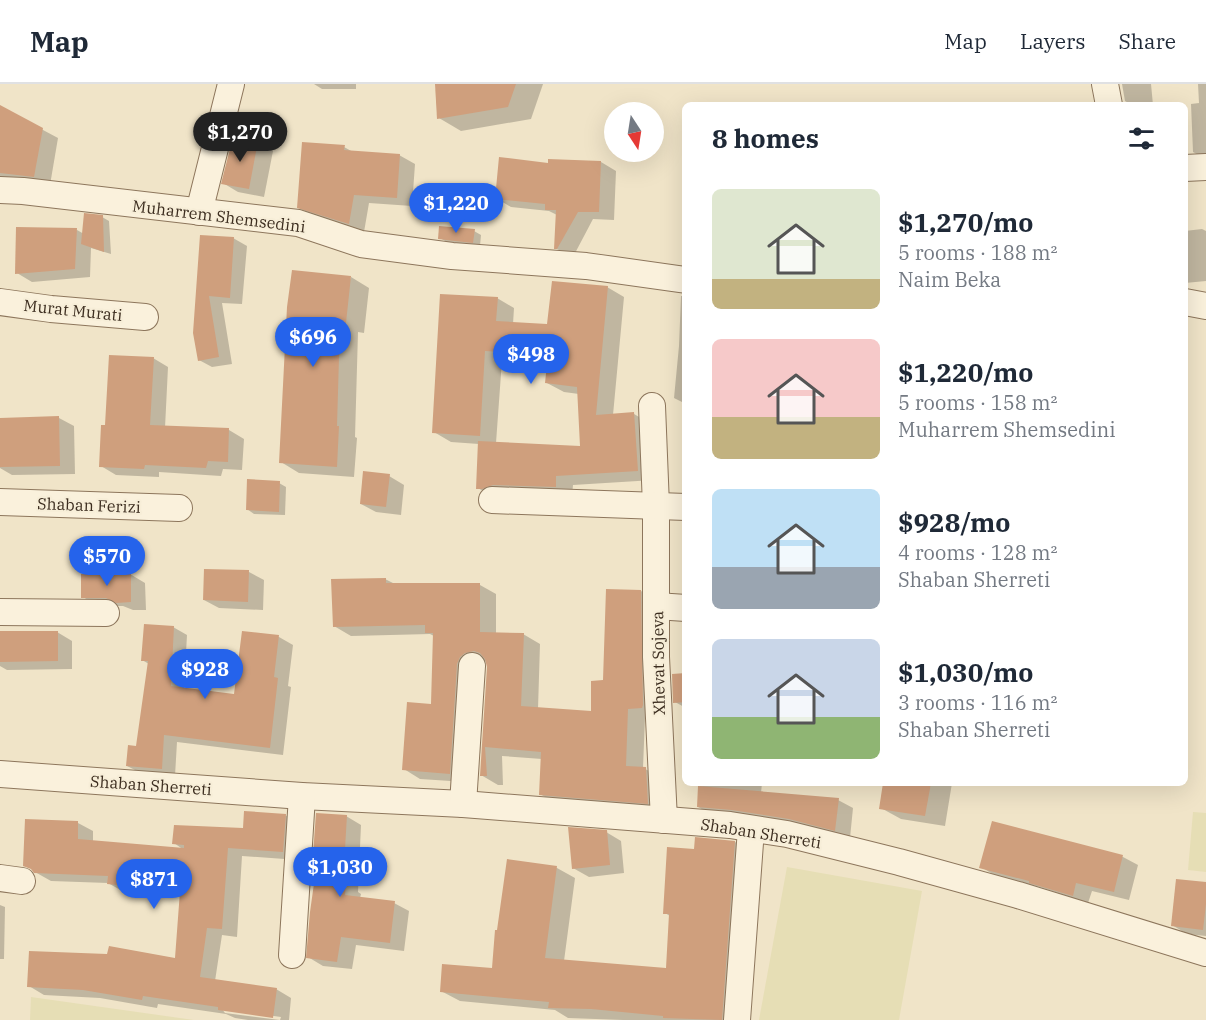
<!DOCTYPE html>
<html lang="en">
<head>
<meta charset="utf-8">
<style>
	:root { --surface:#fff; --page:#f6f6f7; --text:#1f2937; --muted:#747a83; --line:#e0e1e3; --accent:#2563eb }
	body { margin:0; font-family:"IBM Plex Serif",serif; background:var(--page); color:var(--text); height:100vh; display:flex; flex-direction:column; font-size:22px; white-space:nowrap }
	* { box-sizing:border-box; margin:0 }
	p { font-size:20px; color:var(--muted) }
	.icon { flex:none; width:33px; height:33px; fill:none; stroke:currentColor; stroke-width:2; stroke-linecap:round; stroke-linejoin:round }
	.map { position:relative; flex:1; overflow:hidden }
	.sheet { position:absolute; left:682px; top:18px; width:506px; height:684px; display:flex; flex-direction:column; background:var(--surface); border-radius:9px; box-shadow:0 6px 24px #0002 }
	.sheet>* { flex:none }
	.needle { width:39px; rotate:168deg }
	.buttons { position:absolute; left:604px; top:18px; display:grid; gap:12px }
	.buttons a { display:grid; place-items:center; width:60px; height:60px; border-radius:50%; background:var(--surface); box-shadow:0 6px 24px #0002; font-size:30px }
	.price { position:absolute; translate:-50% -51px; padding:0 14px; border-radius:21px; background:var(--accent); color:#fff; font-size:20px; line-height:39px; filter:drop-shadow(0 2px 3px #0008) }
	.price::after { content:''; position:absolute; left:50%; top:36px; width:18px; height:14px; margin-left:-9px; background:inherit; clip-path:polygon(0 0,100% 0,50% 100%) }
	.price.current { background:#222; color:#fff }
	ul { padding:0; list-style:none }
	li { display:flex; align-items:center; gap:18px; height:150px; padding:0 30px }
	li span { display:grid; place-items:center; flex:none; width:168px; height:120px; border-radius:9px; color:#555 }
	li>.icon { margin-inline-start:auto }
	span .icon { width:72px; height:72px; fill:#fffc; stroke-width:1 }
	li b { font-size:26px }
	h2 { display:flex; justify-content:space-between; align-items:center; height:72px; padding:0 30px; font-size:26px }
	header { display:flex; align-items:center; gap:36px; box-sizing:border-box; height:84px; padding:0 30px; background:var(--surface); border-bottom:2px solid var(--line) }
	header strong { font-size:28px }
	nav { display:flex; gap:33px; margin-inline-start:auto; font-size:21px }
	.map>svg:first-child { display:block }
</style>
</head>
<body>
<header>
<strong>Map</strong>
<nav><a>Map</a><a>Layers</a><a>Share</a></nav>
</header>
<div class="map">
<svg width="1206" height="936" viewBox="0 0 1206 936">
	<rect width="100%" height="100%" fill="#f0e4c8"/>
	<g fill="#e6deb5">
		<path d="M1193,728L1206,729V788L1188,786Z"/>
		<path d="M787,783L922,807L899,936H759Z"/>
		<path d="M31,913L194,936H30Z"/>
	</g>
	<g fill="#0003" fill-rule="evenodd">
		<path d="M314,0H356V5H322Z"/>
		<path d="M437,0H543L531,35L461,47L439,34Z"/>
		<path d="M1122,0H1151L1153,21H1132L1125,17Z"/>
		<path d="M1198,0H1206V75L1193,68L1191,20L1199,19Z"/>
		<path d="M0,23L58,54L50,101L0,94Z"/>
		<path d="M258,59L273,67L264,113L238,108L223,99Z"/>
		<path d="M344,63L353,68L399,71L415,80L412,122L369,119L364,148L314,132L298,123Z"/>
		<path d="M601,78L616,87L614,136L593,135L573,173L555,164L557,131L549,127L511,123L496,114L549,80Z"/>
		<path d="M102,133L109,137L111,170L91,164L90,193L32,198L17,189L77,146L84,150Z"/>
		<path d="M1202,145L1206,147V197L1185,199V147Z"/>
		<path d="M474,147L481,151L480,162L447,158L440,154Z"/>
		<path d="M201,152L233,154L247,162L242,220L222,219L232,280L212,283L199,276Z"/>
		<path d="M351,193L369,204L364,249L358,248L355,353L357,354L354,393L299,389L281,378Z"/>
		<path d="M607,203L624,213L613,331L634,330L651,340L654,396L573,401L572,412L494,414L478,404L479,360L451,358L434,348L497,214L514,224L513,240L549,242ZM502,276L549,278L547,299L564,308L579,310L582,364L496,359Z"/>
		<path d="M681,212H686V320L674,314L679,262Z"/>
		<path d="M153,274L168,283L165,344L229,346L244,355L242,386L223,385L221,392L159,388V393L116,391L101,382L106,343Z"/>
		<path d="M59,334L74,342L75,390L12,391L0,384V335Z"/>
		<path d="M389,392L404,401L401,431L376,428L361,420Z"/>
		<path d="M279,399L286,403L285,431L254,430L247,425Z"/>
		<path d="M249,488L264,496L263,526L219,524L204,516Z"/>
		<path d="M130,490L145,499L146,526H133L123,522H98L83,513Z"/>
		<path d="M385,495L395,500L480,501L496,510V549L523,550L540,560L538,625L592,629L641,507L657,517L659,633L645,634L643,684L663,694L665,728L557,720L540,710L542,675L502,672L503,701H498L481,691L488,583L487,577L482,578L466,698L420,695L404,685L433,621L434,552L430,550L351,552L334,542Z"/>
		<path d="M173,543L187,551L184,605L236,611L243,549L279,553L293,561L288,602L291,603L283,671L177,658L175,692L141,689L127,682L137,663L149,580L142,576Z"/>
		<path d="M0,548H57L72,557V585L7,586L0,582Z"/>
		<path d="M686,591V624L675,618Z"/>
		<path d="M700,699H762L761,709L838,716L853,724L850,754L713,731L698,723Z"/>
		<path d="M885,699H952L945,742L901,735L881,724Z"/>
		<path d="M285,731L300,740L298,776L242,772L237,853L222,851L215,897L276,905L291,914L289,936H248L235,934L226,930L158,920L157,924L100,914L44,911L29,902L177,876L181,813L124,808L108,799L51,797L35,788L78,739L93,747V758L184,766L174,759L244,746ZM222,925L281,933L280,936L225,929Z"/>
		<path d="M346,732L361,741L358,808L361,810L360,814L394,819L409,827L404,867L356,861L352,885L323,882L308,873L319,772L315,770Z"/>
		<path d="M993,739L1123,773L1138,781L1129,816L1092,807L1088,819L1040,803L996,792L981,783Z"/>
		<path d="M606,748L621,757L624,789L589,793L573,784Z"/>
		<path d="M735,758L753,769L741,936H623L568,934L555,926L460,917L441,907L493,886L508,777L557,784L575,794L564,877L667,886L670,832L665,829L696,766Z"/>
		<path d="M1206,800V852L1187,850L1172,841Z"/>
		<path d="M0,821L5,823L4,875H0Z"/>
	</g>
	<g fill="#cf9f7d">
		<path d="M435,0H516L508,23L437,35Z"/>
		<path d="M0,21L43,44L34,93L0,89Z"/>
		<path d="M233,53L258,57L249,105L221,100Z"/>
		<path d="M302,58L345,61L344,66L400,70L397,114L354,111L349,140L297,124Z"/>
		<path d="M499,73L548,79V75L601,77L599,128H578L557,165H554L556,126H545V120L495,115Z"/>
		<path d="M84,129L103,131L104,168L81,160Z"/>
		<path d="M439,142L475,145L473,159L438,155Z"/>
		<path d="M16,143L77,144L75,185L15,190Z"/>
		<path d="M200,151L234,153L230,214L209,212L219,273L198,277L193,249Z"/>
		<path d="M292,186L351,192L346,239H340L337,342H339L337,383L279,379L287,223Z"/>
		<path d="M552,197L608,202L596,331L634,328L638,387L556,392V403L493,401L482,405H476L478,357L580,362L577,303L545,299L548,271L485,267L480,352L432,349L440,210L498,213L496,237L547,240Z"/>
		<path d="M109,271L154,273L150,341L229,344L228,378L208,377L206,384L145,381L144,385L99,383L101,341H105Z"/>
		<path d="M59,332L60,382L0,383V334Z"/>
		<path d="M363,387L390,390L386,423L360,420Z"/>
		<path d="M247,395L280,397L279,428L246,426Z"/>
		<path d="M204,485L249,486L248,518L203,516Z"/>
		<path d="M131,489V518L116,519L106,514H81V490Z"/>
		<path d="M386,494V499H480V548L524,549L521,622L591,627V597L603,596L606,505L641,506L643,621L642,624L628,625L626,682L646,683L648,720L539,711L541,668L485,663L487,692H480L487,583L485,575L480,569L474,567L465,569L460,573L457,580L450,690L402,686L407,618L431,620L433,549H425V541L333,543L331,495Z"/>
		<path d="M144,540L174,542L171,602L234,610L242,547L279,551L274,593L278,594L270,664L164,651L162,685L126,682L128,661L136,662L148,577H141Z"/>
		<path d="M0,547H58V577L0,578Z"/>
		<path d="M686,589V618L673,619L672,590Z"/>
		<path d="M883,699H931L925,732L879,725Z"/>
		<path d="M698,702L839,714L835,747L789,735L732,726L697,723Z"/>
		<path d="M244,727L286,730L283,768L228,764L222,845L207,844L200,893L277,904L273,934L218,926V923L143,912L142,916L83,906L27,903L29,867L107,870L109,862L175,874L180,807L107,800L108,792L34,789L31,785L23,782L25,735L78,737V755L184,764V761L172,760L174,741L243,744Z"/>
		<path d="M316,729L347,731L343,799H346L345,811L395,817L390,859L341,853L337,878L306,874L310,828L318,771H313Z"/>
		<path d="M992,737L1123,771L1114,808L1076,799L1073,812L1029,799V797L979,784Z"/>
		<path d="M568,743L607,746L610,781L572,785Z"/>
		<path d="M695,753L735,757L722,936L663,934V932L591,925L548,924L549,918L440,908L442,880L492,884L495,846H497L507,775L557,782L545,874L666,884L669,830H663L667,763L694,765Z"/>
		<path d="M1176,795L1206,798V820L1203,846L1171,842Z"/>
	</g>
	<g fill="none" stroke-linecap="round" stroke-linejoin="round">
		<g stroke="#8d765c" stroke-width="28">
			<g id="street">
				<path d="M1105,0L1109,21"/>
				<path d="M1185,84L1206,83"/>
				<path d="M0,106L23,107L298,139L361,160L452,172L586,182L686,196"/>
				<path d="M199,128L231,0"/>
				<path d="M0,218L51,225L145,233"/>
				<path d="M1185,218L1206,222"/>
				<path d="M652,322L656,422V573L664,736"/>
				<path d="M492,416L686,423"/>
				<path d="M0,418L179,424"/>
				<path d="M656,522L686,524"/>
				<path d="M0,528L106,529"/>
				<path d="M0,690L302,712L463,720L730,741L787,750L899,778L1018,811L1206,869"/>
				<path d="M463,720L472,582"/>
				<path d="M0,794L22,797"/>
				<path d="M292,871L302,712"/>
				<path d="M737,936L751,745"/>
			</g>
		</g>
		<use href="#street" stroke="#faf1dc" stroke-width="26"/>
	</g>
	<g text-anchor="middle" dominant-baseline="central" stroke-width="4.5" stroke-linejoin="round" paint-order="stroke">
		<g font-size="16" fill="#3d2e20" stroke="#f7eed8">
			<text transform="translate(219 132) rotate(7)">Muharrem Shemsedini</text>
			<text transform="translate(73 226) rotate(6)">Murat Murati</text>
			<text transform="translate(89 421) rotate(2)">Shaban Ferizi</text>
			<text transform="translate(658 579) rotate(-91)">Xhevat Sojeva</text>
			<text transform="translate(151 701) rotate(4)">Shaban Sherreti</text>
			<text transform="translate(761 749) rotate(9)">Shaban Sherreti</text>
		</g>
	</g>
</svg>
<div class="buttons">
<a><svg class="needle" viewBox="-14 -14 28 28"><path d="M0-13l5 13h-10z" fill="#e53935"/><path d="M0 13l5-13h-10z" fill="#747a83"/></svg></a>
</div>
<b class="price current" style="left:240px;top:79px">$1,270</b>
<b class="price" style="left:456px;top:150px">$1,220</b>
<b class="price" style="left:313px;top:284px">$696</b>
<b class="price" style="left:531px;top:301px">$498</b>
<b class="price" style="left:107px;top:503px">$570</b>
<b class="price" style="left:205px;top:616px">$928</b>
<b class="price" style="left:340px;top:814px">$1,030</b>
<b class="price" style="left:154px;top:826px">$871</b>
<section class="sheet">
<h2>8 homes<svg class="icon" aria-label="filters" viewBox="0 0 24 24"><path d="M4 7h16M4 17h16"/><circle cx="9" cy="7" r="2"/><circle cx="15" cy="17" r="2"/></svg></h2>
<ul>
<li><span style="background:linear-gradient(#dfe7d0 75%,#c2b280 0)"><svg class="icon" aria-label="home" viewBox="0 0 24 24"><path d="M3 11l9-7 9 7M6 9v11h12V9"/></svg></span><div><b>$1,270/mo</b><p>5 rooms · 188 m²</p><p>Naim Beka</p></div></li>
<li><span style="background:linear-gradient(#f6c9c9 65%,#c2b280 0)"><svg class="icon" aria-label="home" viewBox="0 0 24 24"><path d="M3 11l9-7 9 7M6 9v11h12V9"/></svg></span><div><b>$1,220/mo</b><p>5 rooms · 158 m²</p><p>Muharrem Shemsedini</p></div></li>
<li><span style="background:linear-gradient(#bfe0f5 65%,#9aa5b1 0)"><svg class="icon" aria-label="home" viewBox="0 0 24 24"><path d="M3 11l9-7 9 7M6 9v11h12V9"/></svg></span><div><b>$928/mo</b><p>4 rooms · 128 m²</p><p>Shaban Sherreti</p></div></li>
<li><span style="background:linear-gradient(#c9d6e8 65%,#8fb573 0)"><svg class="icon" aria-label="home" viewBox="0 0 24 24"><path d="M3 11l9-7 9 7M6 9v11h12V9"/></svg></span><div><b>$1,030/mo</b><p>3 rooms · 116 m²</p><p>Shaban Sherreti</p></div></li>
</ul>
</section>
</div>
</body>
</html>
